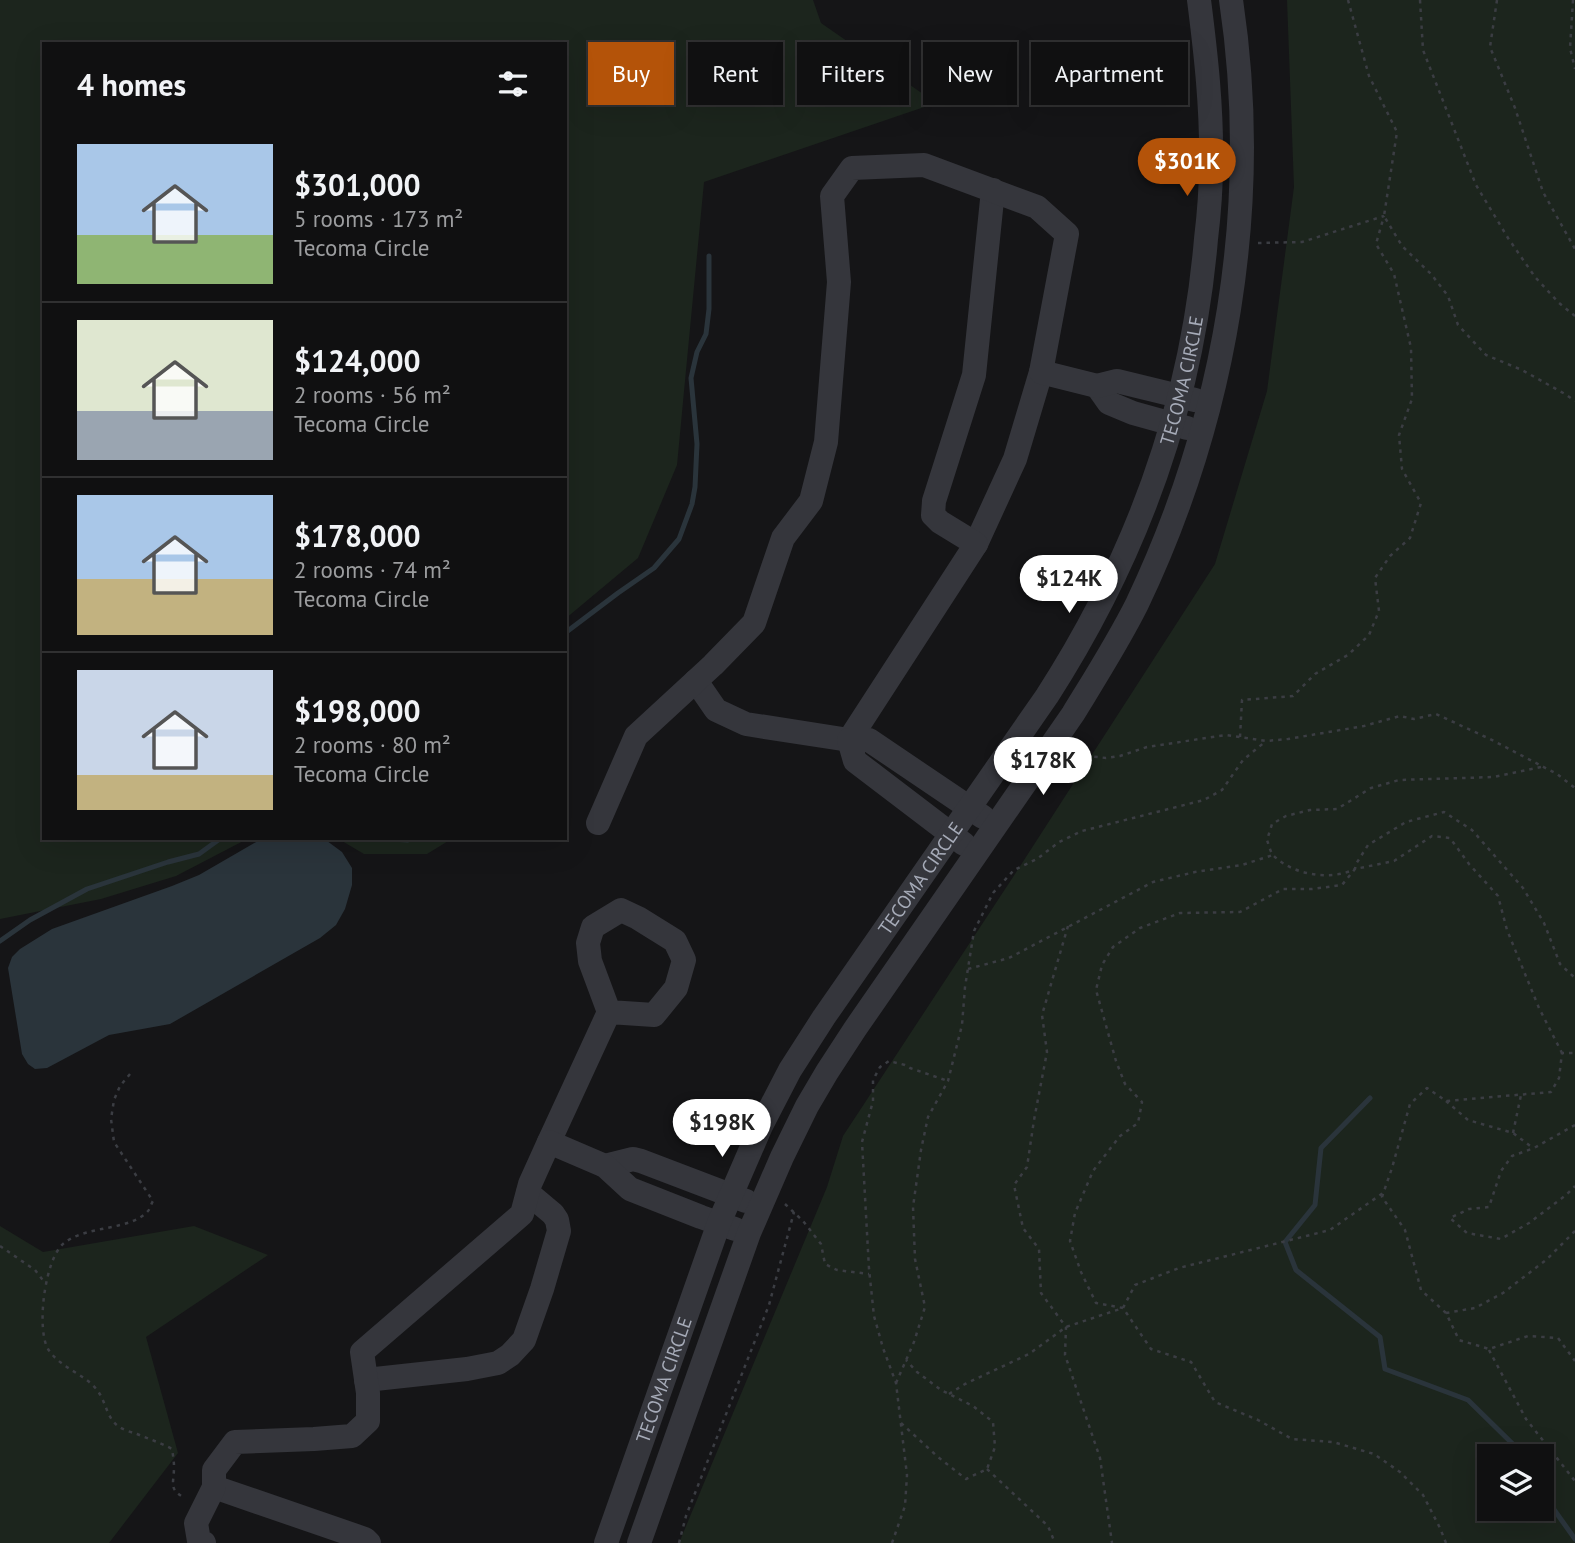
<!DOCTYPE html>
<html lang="en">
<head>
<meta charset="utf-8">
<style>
	:root { --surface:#101011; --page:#19191a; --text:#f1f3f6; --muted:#9c9d9f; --line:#303031; --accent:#b45309 }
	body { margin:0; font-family:"PT Sans",sans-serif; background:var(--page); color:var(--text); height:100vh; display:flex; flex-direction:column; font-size:26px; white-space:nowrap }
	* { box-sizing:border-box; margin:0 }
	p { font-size:23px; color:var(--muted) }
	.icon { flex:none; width:38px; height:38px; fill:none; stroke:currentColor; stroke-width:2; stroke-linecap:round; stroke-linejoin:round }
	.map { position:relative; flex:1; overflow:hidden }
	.side { position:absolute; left:42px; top:42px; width:525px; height:798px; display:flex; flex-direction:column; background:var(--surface); border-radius:0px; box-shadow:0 7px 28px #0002,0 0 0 2px var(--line) }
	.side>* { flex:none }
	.top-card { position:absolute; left:588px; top:42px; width:665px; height:63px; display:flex; gap:14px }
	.tools { position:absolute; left:1477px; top:1444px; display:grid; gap:14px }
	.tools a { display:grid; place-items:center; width:77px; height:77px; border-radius:0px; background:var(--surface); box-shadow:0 7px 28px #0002,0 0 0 2px var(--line); font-size:35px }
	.price { position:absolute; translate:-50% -60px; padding:0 16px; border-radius:24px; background:#fff; color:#222; font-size:23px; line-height:46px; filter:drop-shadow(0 2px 4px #0008) }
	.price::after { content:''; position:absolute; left:50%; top:42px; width:21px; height:16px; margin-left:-10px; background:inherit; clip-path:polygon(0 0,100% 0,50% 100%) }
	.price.on { background:var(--accent); color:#fff }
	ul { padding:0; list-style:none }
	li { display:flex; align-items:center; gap:21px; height:175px; padding:0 35px }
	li+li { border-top:2px solid var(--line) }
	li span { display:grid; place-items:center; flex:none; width:196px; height:140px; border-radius:0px; color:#555 }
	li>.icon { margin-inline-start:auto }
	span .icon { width:84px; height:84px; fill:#fffc; stroke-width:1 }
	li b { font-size:30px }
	h2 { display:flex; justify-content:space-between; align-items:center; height:84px; padding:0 35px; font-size:30px }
	.chip { padding:0 24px; border-radius:0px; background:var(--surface); box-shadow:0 7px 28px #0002,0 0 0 2px var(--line); font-size:24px; line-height:63px }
	.chip.on { background:var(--accent); color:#fff }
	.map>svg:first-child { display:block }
</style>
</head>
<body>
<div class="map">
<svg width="1575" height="1543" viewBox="0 0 1575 1543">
	<rect width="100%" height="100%" fill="#151517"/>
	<g fill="#1c251d" fill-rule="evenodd">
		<path d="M0,0H813L821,23L936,103L704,182L677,465L638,558L565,619V44H44V838H249L176,876L101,899L0,919Z"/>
		<path d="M1287,0H1575V1543H679L827,1187L843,1136L1015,874L1215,564L1267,391L1294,187ZM1542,1456V1508H1489V1456Z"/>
		<path d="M337,838H453L427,854H364Z"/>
		<path d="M0,1226L43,1252L194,1226L268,1255L146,1337L178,1453L109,1543H0Z"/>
	</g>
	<path fill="#2a343b" d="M263,838H323L342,852L352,868V885L345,909L336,925L320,938L170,1024L109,1035L47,1068L35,1069L28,1064L22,1054L8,968L12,957L20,949L52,929L172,886L199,875Z"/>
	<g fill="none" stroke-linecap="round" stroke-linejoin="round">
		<g stroke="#2a343b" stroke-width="5">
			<path d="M565,633L618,593L654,568L679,539L692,504L695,487L697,444L691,378L697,352L706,334L709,309V256"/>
			<path d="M373,838L408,840L411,838"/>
			<path d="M0,941L30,920L87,889L168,862L199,854L221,838"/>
			<path d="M1370,1098L1321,1148L1315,1205L1285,1242L1296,1270L1380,1337L1385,1369L1468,1400L1525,1456"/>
			<path d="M1542,1489L1550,1504L1575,1539"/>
		</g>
		<g stroke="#3b3d43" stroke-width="2.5" stroke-dasharray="3.5 5" stroke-linecap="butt">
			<path d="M1348,0L1369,76L1397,132L1384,216L1402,246L1431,274L1448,296L1458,325L1486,355L1522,370L1565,394L1575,401"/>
			<path d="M1420,0L1423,50L1476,185L1508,238L1535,277L1559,303L1575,316"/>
			<path d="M1497,0L1490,47L1515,108L1543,192L1575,249"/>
			<path d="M1573,0L1570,48L1575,69"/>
			<path d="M1258,243L1302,242L1384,216"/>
			<path d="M1240,737L1242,700L1293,696L1315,674L1348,655L1369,635L1379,611L1375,578L1390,556L1410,538L1421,503L1402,469L1399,435L1412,399L1411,348L1394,274L1376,244L1384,216"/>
			<path d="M1069,757L1079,755L1106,758L1120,756L1147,747L1226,735L1266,741L1288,739L1364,726L1400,716L1414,719L1436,714L1490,739L1557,774L1575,788"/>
			<path d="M1541,767L1494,777L1399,780L1371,788L1337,809L1310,810L1286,816L1272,824L1267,840C1269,845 1270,852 1274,856C1293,875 1331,881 1355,869L1356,864L1368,845L1406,822L1444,812L1472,830L1523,888L1544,923L1560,964L1575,978"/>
			<path d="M1068,926L1042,1015L1047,1052L1034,1120L1027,1167L1014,1185L1023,1228L1039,1249L1041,1293L1066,1327L1065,1355L1100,1458L1112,1543"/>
			<path d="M968,969L1009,958L1153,882L1195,872L1242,865L1273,855"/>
			<path d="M130,1074L120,1086L114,1100L111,1119L114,1142L153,1201C152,1202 149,1211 148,1211C130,1231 87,1225 64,1243C45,1258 36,1328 48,1349C60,1368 85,1374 97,1390C106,1401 106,1417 118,1426C123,1430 131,1432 137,1434C149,1439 161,1443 172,1449C173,1455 174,1461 174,1467C174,1484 168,1489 185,1498"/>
			<path d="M1446,1101L1468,1120L1513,1133L1533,1148"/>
			<path d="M1575,1125L1534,1148L1512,1156L1501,1171L1489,1207L1469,1209L1450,1218L1467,1233L1501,1239L1529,1223L1566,1195L1575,1186"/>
			<path d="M1513,1133L1521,1095"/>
			<path d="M785,1204L803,1221L821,1244L825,1264L837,1270L869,1274"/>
			<path d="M1575,1231L1546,1260L1503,1293L1475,1308L1446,1313L1459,1340L1489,1349L1528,1336L1558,1338L1575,1361"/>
			<path d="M0,1246L35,1270L45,1283"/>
			<path d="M1446,1313L1421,1290L1405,1230L1382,1197L1392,1168L1410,1104L1427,1088L1446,1101L1551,1092L1559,1078L1562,1053H1575"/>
			<path d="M1489,1350L1526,1419L1575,1481"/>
			<path d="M896,1383L914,1342L925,1307L915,1259L913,1207L921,1150L928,1117L948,1081L962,1025L965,987L974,931L993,893L1014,870L1037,859L1059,842L1082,831L1204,800L1222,790L1243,760L1266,741"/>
			<path d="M949,1394L965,1384L1029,1354L1066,1327L1123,1308L1135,1285L1179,1268L1330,1230L1383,1193"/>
			<path d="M901,1423L938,1457L966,1479L987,1469L995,1447L993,1422L973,1406L941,1390L917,1372L906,1360"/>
			<path d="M987,1469L1048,1526L1055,1543"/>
			<path d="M679,1543L686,1516L769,1305L794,1212"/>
			<path d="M892,1543L905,1506L907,1475L896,1383L883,1348L874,1316L869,1269L862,1142L873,1101V1080L880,1067L889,1061L905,1065L910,1068L948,1081"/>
			<path d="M1446,1543L1440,1528L1423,1495L1400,1472L1374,1454L1333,1442L1292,1439L1258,1420L1215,1402L1191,1362L1151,1349L1123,1308L1096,1303L1081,1272L1070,1241L1075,1213L1093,1171L1120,1136L1138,1123L1142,1102L1125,1084L1116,1061L1096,990L1102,965L1113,947L1140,928L1180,913L1240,912L1283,889H1312L1342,885L1355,869L1394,861L1432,836L1450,838L1469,864L1498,896L1507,930L1539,1008L1562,1053"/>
		</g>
		<g stroke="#35363c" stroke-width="24">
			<path d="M1097,386L1109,403L1133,413L1187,428"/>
			<path d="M976,544L1015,459L1041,372"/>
			<path d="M696,681L716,710L746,724L849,740L976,544L940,522L933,515L934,501L974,375L993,190"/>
			<path d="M598,823L636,736L713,665L754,623L783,538L811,501L826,442L839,282L832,196L852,168L924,165L1037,207L1067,234L1041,372L1097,386L1117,381L1195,400"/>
			<path d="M964,844L855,761L849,740H869L983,817"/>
			<path d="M549,1142L609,1012L590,961L588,943L593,927L621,910L638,918L675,941L684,960L676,988L654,1015L609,1012"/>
			<path d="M605,1166L633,1159L641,1161L746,1201"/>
			<path d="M366,1380L467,1369L498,1363L510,1355L524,1340L542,1289L559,1231L557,1220L553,1214L528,1193"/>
			<path d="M214,1487L365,1539L369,1543"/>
			<path d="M204,1543L199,1541L196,1523L214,1487V1470L235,1442L314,1439L352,1436L368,1421V1393L362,1352L522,1214L530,1184L549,1142L605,1166L630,1189L701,1217L735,1229"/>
			<path id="s1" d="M606,1543L719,1223L761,1126L790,1070L824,1017L1047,696C1137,556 1192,405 1206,239C1209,214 1211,189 1211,164C1212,109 1206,55 1199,0"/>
			<path d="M639,1543L749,1233L782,1157L807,1106L827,1072L855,1029L1073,714C1095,678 1118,642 1137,604C1226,417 1262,206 1231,0"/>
		</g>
	</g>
	<g text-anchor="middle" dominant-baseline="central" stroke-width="5" stroke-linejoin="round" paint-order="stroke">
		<g font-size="19" fill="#a6abb8" stroke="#101012">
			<text stroke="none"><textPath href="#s1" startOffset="1307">TECOMA CIRCLE</textPath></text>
			<text stroke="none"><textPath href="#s1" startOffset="740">TECOMA CIRCLE</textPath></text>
			<text stroke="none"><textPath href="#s1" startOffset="173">TECOMA CIRCLE</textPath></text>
		</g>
	</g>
</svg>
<div class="tools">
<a><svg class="icon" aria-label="layers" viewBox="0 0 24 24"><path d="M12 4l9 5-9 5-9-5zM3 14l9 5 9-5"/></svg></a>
</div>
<b class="price on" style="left:1187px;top:198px">$301K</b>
<b class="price" style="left:1069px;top:615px">$124K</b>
<b class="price" style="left:1043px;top:797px">$178K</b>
<b class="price" style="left:722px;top:1159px">$198K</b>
<div class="top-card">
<a class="chip on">Buy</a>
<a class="chip">Rent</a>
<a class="chip">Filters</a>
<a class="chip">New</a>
<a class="chip">Apartment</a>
</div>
<section class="side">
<h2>4 homes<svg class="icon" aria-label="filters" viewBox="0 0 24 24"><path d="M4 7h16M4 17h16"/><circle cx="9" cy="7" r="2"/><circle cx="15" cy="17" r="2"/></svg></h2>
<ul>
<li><span style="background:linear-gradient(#a9c7e8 65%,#8fb573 0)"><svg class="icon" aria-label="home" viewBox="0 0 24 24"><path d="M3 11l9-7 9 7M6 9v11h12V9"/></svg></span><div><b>$301,000</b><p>5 rooms · 173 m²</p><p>Tecoma Circle</p></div></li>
<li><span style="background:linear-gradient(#dfe7d0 65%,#9aa5b1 0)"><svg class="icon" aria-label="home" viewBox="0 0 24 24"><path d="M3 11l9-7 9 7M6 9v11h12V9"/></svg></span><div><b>$124,000</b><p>2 rooms · 56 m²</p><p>Tecoma Circle</p></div></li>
<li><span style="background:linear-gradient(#a9c7e8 60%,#c2b280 0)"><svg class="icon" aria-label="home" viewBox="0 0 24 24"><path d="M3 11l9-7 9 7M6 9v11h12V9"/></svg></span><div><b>$178,000</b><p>2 rooms · 74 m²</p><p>Tecoma Circle</p></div></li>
<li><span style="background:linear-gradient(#c9d6e8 75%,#c2b280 0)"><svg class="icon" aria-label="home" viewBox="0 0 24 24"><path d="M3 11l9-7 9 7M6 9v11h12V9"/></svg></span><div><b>$198,000</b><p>2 rooms · 80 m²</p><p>Tecoma Circle</p></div></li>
</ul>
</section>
</div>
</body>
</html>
